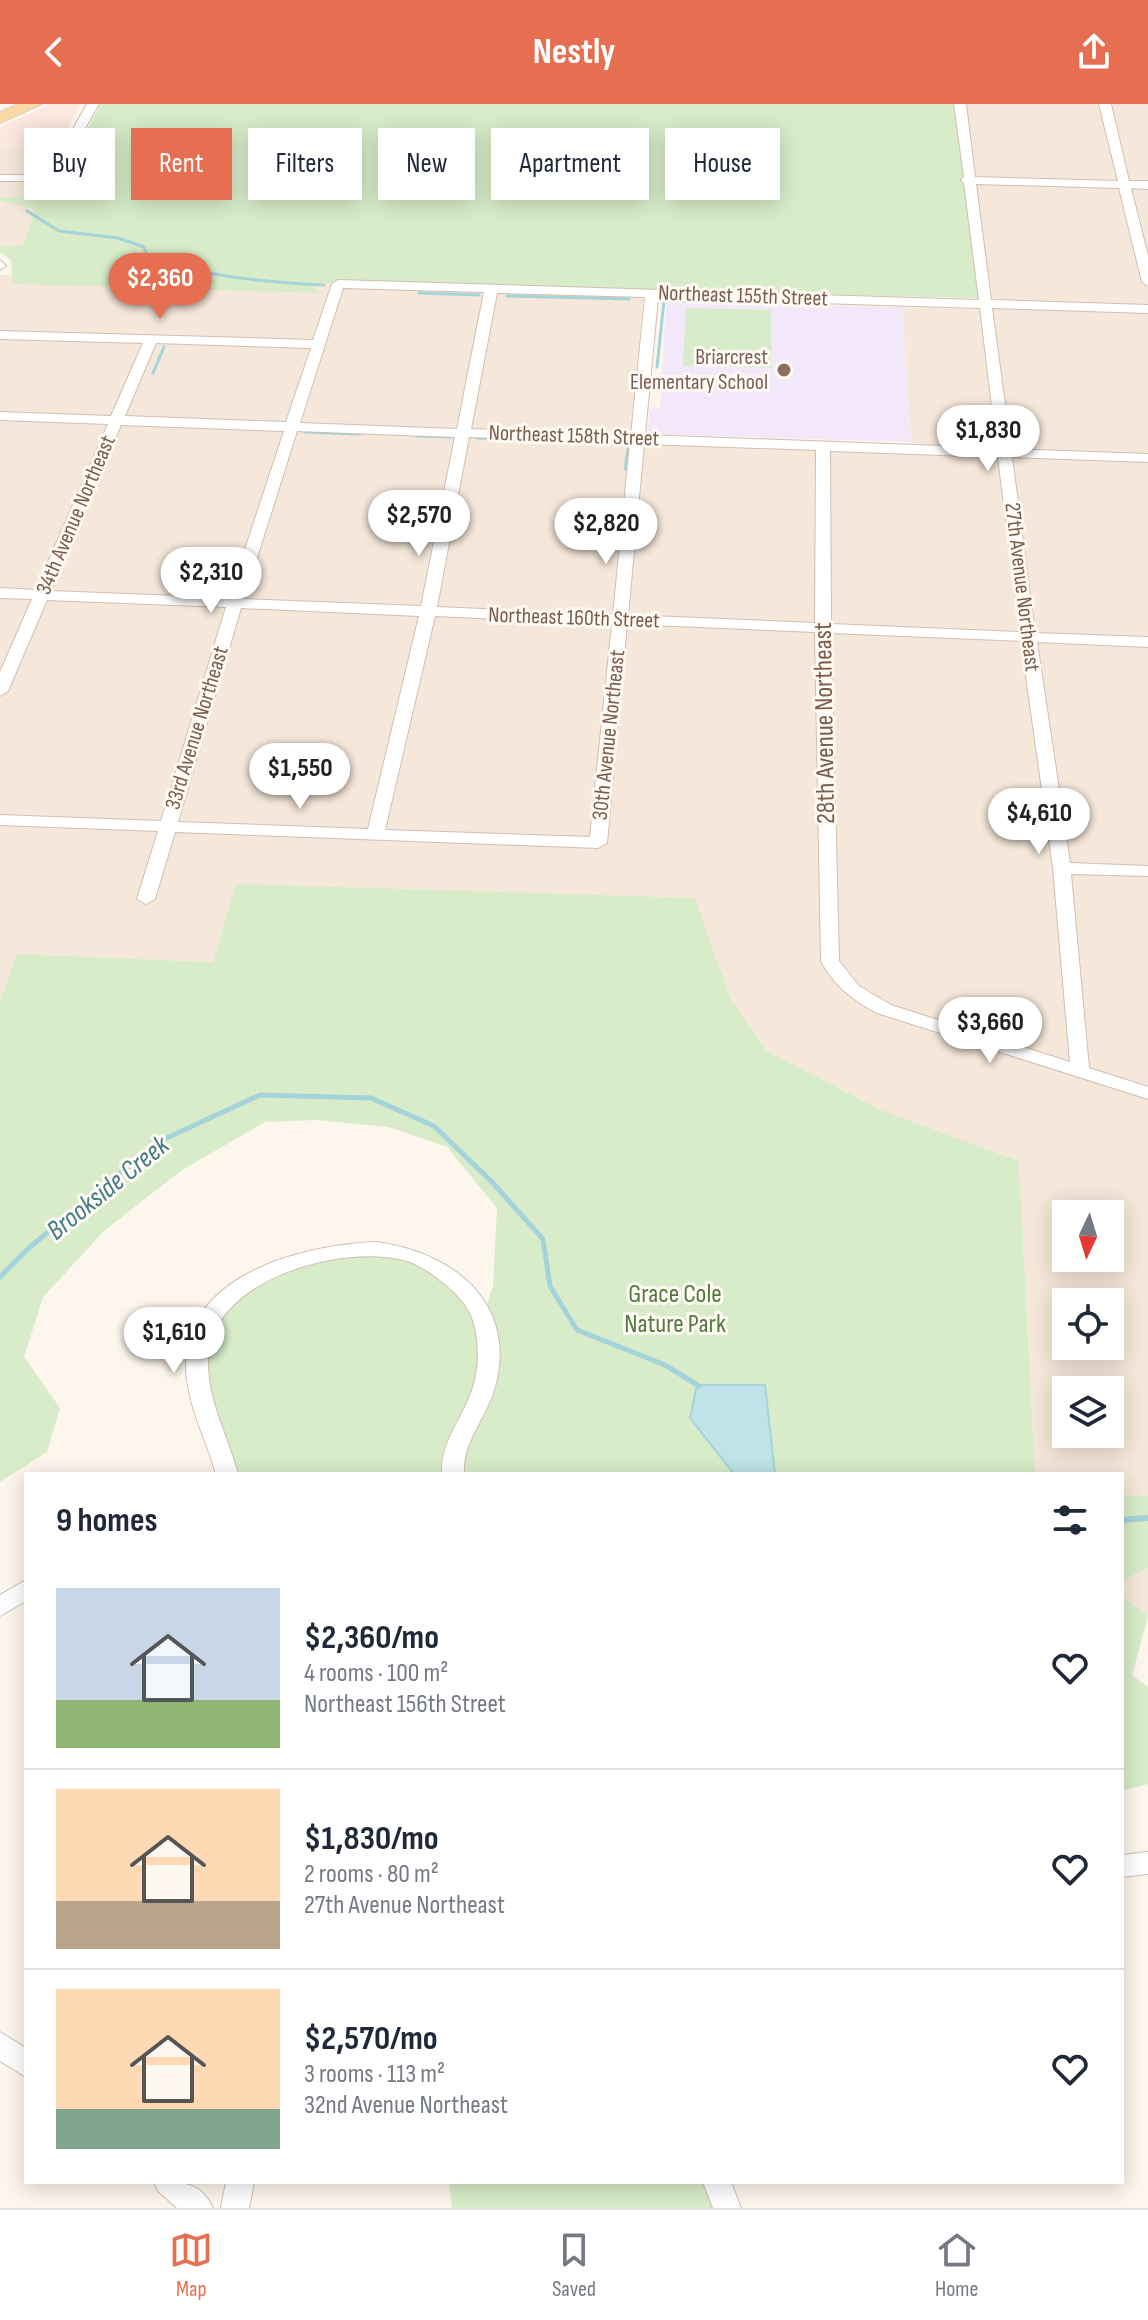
<!DOCTYPE html>
<html lang="en">
<head>
<meta charset="utf-8">
<style>
	:root { --surface:#fff; --page:#f6f6f7; --text:#1f2937; --muted:#747a83; --line:#e0e1e3; --accent:#e76f51 }
	body { margin:0; font-family:"Sofia Sans Condensed",sans-serif; background:var(--page); color:var(--text); height:100vh; display:flex; flex-direction:column; font-size:30px; white-space:nowrap }
	* { box-sizing:border-box; margin:0 }
	p { font-size:26px; color:var(--muted) }
	.icon { flex:none; width:44px; height:44px; fill:none; stroke:currentColor; stroke-width:2; stroke-linecap:round; stroke-linejoin:round }
	.map { position:relative; flex:1; overflow:hidden }
	.sheet { position:absolute; left:24px; top:1368px; width:1100px; height:712px; display:flex; flex-direction:column; background:var(--surface); border-radius:0px; box-shadow:0 4px 20px #0003 }
	.sheet>* { flex:none }
	.hud { position:absolute; left:24px; top:24px; width:1100px; height:72px; display:flex; gap:16px }
	.needle { width:52px; rotate:184deg }
	.buttons { position:absolute; left:1052px; top:1096px; display:grid; gap:16px }
	.buttons a { display:grid; place-items:center; width:72px; height:72px; border-radius:0px; background:var(--surface); box-shadow:0 4px 20px #0003; font-size:40px }
	.price { position:absolute; translate:-50% -68px; padding:0 18px; border-radius:28px; background:#fff; color:#222; font-size:26px; line-height:52px; filter:drop-shadow(0 2px 4px #0008) }
	.price::after { content:''; position:absolute; left:50%; top:48px; width:24px; height:18px; margin-left:-12px; background:inherit; clip-path:polygon(0 0,100% 0,50% 100%) }
	.price.selected { background:var(--accent); color:#fff }
	ul { padding:0; list-style:none }
	li { display:flex; align-items:center; gap:24px; height:200px; padding:0 32px }
	li+li { border-top:2px solid var(--line) }
	li span { display:grid; place-items:center; flex:none; width:224px; height:160px; border-radius:0px; color:#555 }
	li>.icon { margin-inline-start:auto }
	span .icon { width:96px; height:96px; fill:#fffc; stroke-width:1 }
	li b { font-size:34px }
	h2 { display:flex; justify-content:space-between; align-items:center; height:96px; padding:0 32px; font-size:34px }
	.tag { padding:0 28px; border-radius:0px; background:var(--surface); box-shadow:0 4px 20px #0003; font-size:28px; line-height:72px }
	.tag.selected { background:var(--accent); color:#fff }
	header { display:flex; justify-content:space-between; align-items:center; height:104px; padding:0 32px; background:var(--accent); color:#fff; font-size:36px; font-weight:700 }
	.tabs { display:flex; justify-content:space-around; align-items:center; height:112px; border-top:2px solid var(--line); background:var(--surface); font-size:22px; color:var(--muted) }
	.tabs a { display:grid; justify-items:center; gap:4px }
	.tabs .selected { color:var(--accent) }
	.map>svg:first-child { display:block }
</style>
</head>
<body>
<header><svg class="icon" aria-label="back" viewBox="0 0 24 24"><path d="M15 5l-7 7 7 7"/></svg>Nestly<svg class="icon" aria-label="share" viewBox="0 0 24 24"><path d="M12 15V3M7 8l5-5 5 5M5 13v7h14v-7"/></svg></header>
<div class="map">
<svg width="1148" height="2104" viewBox="0 0 1148 2104">
	<rect width="100%" height="100%" fill="#fdf6ec"/>
	<g fill="#f5e8da" fill-rule="evenodd">
		<path d="M959,0H1148V1392L1122,1391V1370H1035L1019,1057L881,1006L767,947L731,896L695,794L214,858L18,850L0,897V171L644,189L629,339L912,350L902,203L979,205ZM1066,1110H1110V1154H1066ZM1066,1198H1110V1242H1066ZM1066,1286H1110V1330H1066Z"/>
		<path d="M0,43L57,45L26,102L35,105L23,141L0,142Z"/>
		<path d="M1148,1464V1512L1122,1492V1476Z"/>
	</g>
	<path fill="#fde8e0" d="M51,0H80L57,45L0,43V23Z"/>
	<path fill="#f3e8fa" d="M666,197L902,203L911,338L647,330L650,304H660Z"/>
	<g fill="#d8ecc9">
		<path d="M101,0H959L979,194L308,179L321,189L13,180L11,156L0,148V142L23,141L35,105L0,97V94L35,92L59,76Z"/>
		<path d="M686,204L771,206V264L683,262Z"/>
		<path d="M236,780L695,794L731,896L767,947L881,1006L1019,1057L1035,1370H235L196,1275L230,1188L300,1157L402,1148L454,1173L483,1212L493,1182L497,1104L447,1043L389,1023L316,1016L265,1018L182,1066L105,1126L43,1193L24,1253L60,1304L47,1348L0,1378V897L17,850L213,858Z"/>
		<path d="M1122,1391L1148,1392V1464L1122,1476Z"/>
		<path d="M1122,1492L1148,1512L1132,1571L1148,1583V1680L1122,1687Z"/>
		<path d="M449,2078H720L730,2104H452Z"/>
	</g>
	<path fill="#bfe3e8" stroke="#a5d3da" stroke-width="2" d="M697,1281H765L775,1370H734L690,1314Z"/>
	<g fill="none" stroke-linecap="round" stroke-linejoin="round">
		<g stroke="#a5d3da" stroke-width="3">
			<path d="M27,107L59,127L118,134L144,143L148,153C205,173 264,178 324,181"/>
			<path d="M419,189L479,191"/>
			<path d="M507,192L629,195"/>
			<path d="M657,263L664,197L741,198"/>
			<path d="M153,269L164,243"/>
			<path d="M305,328L360,330"/>
			<path d="M416,332L452,333"/>
			<path d="M477,334L508,335"/>
			<path d="M526,336L553,337"/>
			<path d="M574,337L629,339L627,354"/>
		</g>
		<path stroke="#a5d3da" stroke-width="4" d="M626,365L627,352"/>
		<path stroke="#a5d3da" stroke-width="5" d="M0,1173L30,1143L158,1038L260,991L371,994L434,1022L492,1078L543,1135L550,1182L577,1226L665,1261L699,1282"/>
		<path stroke="#a5d3da" stroke-width="6" d="M1122,1416L1148,1414"/>
		<g stroke="#d1beb0" stroke-width="2">
			<g id="minor">
				<path d="M87,0H99L55,77H0V71H47Z"/>
				<path d="M954,0H966L975,73L1118,77L1099,0H1111L1129,77H1148V85L1131,84L1148,152V182L1142,178L1119,84L976,80L991,196L1148,201V209L992,204L1011,345L1148,350V358L1012,353L1035,529L1148,533V543L1037,538L1070,759L1148,762V772L1071,770L1089,964L1148,983V995L877,909C853,896 834,882 821,857L815,528L627,520L607,739L598,744L175,728L155,795L146,800L137,795L158,727L0,721V711L161,717L226,503L47,496L8,587L0,592V568L32,495L0,494V484L36,486L108,320L0,316V308L111,312L143,239L0,235V227L313,236L332,180L338,176L979,196L964,79L961,76L964,73ZM343,184L484,188L457,325L300,319ZM497,189L645,193L631,331L471,325ZM658,194L980,204L997,344L645,331ZM156,239L311,244L286,318L125,312ZM121,321L284,327L229,494L51,487ZM297,327L455,333L421,502L244,495ZM469,333L630,339L613,511L437,503ZM644,340L816,346L815,519L628,511ZM830,347L998,353L1020,528L831,520ZM241,504L419,512L368,725L178,718ZM435,512L612,520L590,733L385,726ZM831,529L1021,537L1053,764L1070,958L891,901L859,882L839,857Z"/>
				<path d="M0,156L6,162L0,166Z"/>
				<path d="M376,1138C453,1148 518,1199 495,1283C487,1314 462,1337 464,1370H442C440,1340 460,1318 470,1291C479,1270 480,1242 474,1220C470,1204 458,1191 446,1181C433,1170 416,1158 399,1155C337,1142 219,1175 209,1247C203,1289 228,1331 238,1370H216C206,1335 187,1300 186,1264C184,1170 303,1141 376,1138Z"/>
				<path d="M26,1476V1497L0,1512V1491Z"/>
				<path d="M1148,1748V1770L1122,1773V1751Z"/>
				<path d="M0,1928L26,1944V1973L0,1957Z"/>
				<path d="M154,2078C180,2078 201,2077 213,2104H177L158,2087Z"/>
				<path d="M226,2078H254L249,2104H221Z"/>
				<path d="M703,2078H731L741,2104H713Z"/>
			</g>
		</g>
		<g stroke="#dad1cd" stroke-width="2">
			<path id="primary" d="M18,0H42L0,19V8Z"/>
		</g>
		<use href="#minor" fill="#fff" fill-rule="evenodd"/>
		<use href="#primary" fill="#fbd9a5" fill-rule="evenodd"/>
	</g>
	<circle fill="#8d6e63" stroke="#fffaf3" stroke-width="3" cx="784" cy="266" r="8"/>
	<g text-anchor="middle" dominant-baseline="central" stroke-width="6" stroke-linejoin="round" paint-order="stroke">
		<g font-size="22" fill="#7a5c4d" stroke="#fffaf3">
			<text transform="translate(743 192) rotate(2)">Northeast 155th Street</text>
			<text transform="translate(574 332) rotate(2)">Northeast 158th Street</text>
			<text transform="translate(76 411) rotate(-67)">34th Avenue Northeast</text>
			<text transform="translate(1022 483) rotate(83)">27th Avenue Northeast</text>
			<text transform="translate(574 514) rotate(2)">Northeast 160th Street</text>
			<text transform="translate(197 624) rotate(-73)">33rd Avenue Northeast</text>
			<text transform="translate(609 631) rotate(-84)">30th Avenue Northeast</text>
		</g>
		<g font-size="22" fill="#785e54" stroke="#fffaf3" text-anchor="end">
			<text x="768" y="253">Briarcrest<tspan x="768" dy="25">Elementary School</tspan></text>
		</g>
		<g font-size="26" fill="#7a5c4d" stroke="#fffaf3">
			<text transform="translate(825 619) rotate(-91)">28th Avenue Northeast</text>
		</g>
		<g font-size="26" fill="#537a41" stroke="#fffaf3">
			<text x="675" y="1190">Grace Cole<tspan x="675" dy="30">Nature Park</tspan></text>
		</g>
		<g font-size="28" font-style="italic" fill="#437c86" stroke="#fffaf3">
			<text transform="translate(108 1084) rotate(-39)">Brookside Creek</text>
		</g>
	</g>
</svg>
<div class="buttons">
<a><svg class="needle" viewBox="-14 -14 28 28"><path d="M0-13l5 13h-10z" fill="#e53935"/><path d="M0 13l5-13h-10z" fill="#747a83"/></svg></a>
<a><svg class="icon" aria-label="locate" viewBox="0 0 24 24"><circle cx="12" cy="12" r="6"/><path d="M12 2v4M12 18v4M2 12h4M18 12h4"/></svg></a>
<a><svg class="icon" aria-label="layers" viewBox="0 0 24 24"><path d="M12 4l9 5-9 5-9-5zM3 14l9 5 9-5"/></svg></a>
</div>
<b class="price selected" style="left:160px;top:217px">$2,360</b>
<b class="price" style="left:988px;top:369px">$1,830</b>
<b class="price" style="left:419px;top:454px">$2,570</b>
<b class="price" style="left:606px;top:462px">$2,820</b>
<b class="price" style="left:211px;top:511px">$2,310</b>
<b class="price" style="left:300px;top:707px">$1,550</b>
<b class="price" style="left:1039px;top:752px">$4,610</b>
<b class="price" style="left:990px;top:961px">$3,660</b>
<b class="price" style="left:174px;top:1271px">$1,610</b>
<div class="hud">
<a class="tag">Buy</a>
<a class="tag selected">Rent</a>
<a class="tag">Filters</a>
<a class="tag">New</a>
<a class="tag">Apartment</a>
<a class="tag">House</a>
</div>
<section class="sheet">
<h2>9 homes<svg class="icon" aria-label="filters" viewBox="0 0 24 24"><path d="M4 7h16M4 17h16"/><circle cx="9" cy="7" r="2"/><circle cx="15" cy="17" r="2"/></svg></h2>
<ul>
<li><span style="background:linear-gradient(#c9d6e8 70%,#8fb573 0)"><svg class="icon" aria-label="home" viewBox="0 0 24 24"><path d="M3 11l9-7 9 7M6 9v11h12V9"/></svg></span><div><b>$2,360/mo</b><p>4 rooms · 100 m²</p><p>Northeast 156th Street</p></div><svg class="icon" aria-label="heart" viewBox="0 0 24 24"><path d="M12 20l-8-8c-3-5 5-10 8-4 3-6 11-1 8 4z"/></svg></li>
<li><span style="background:linear-gradient(#ffd9b3 70%,#b9a48a 0)"><svg class="icon" aria-label="home" viewBox="0 0 24 24"><path d="M3 11l9-7 9 7M6 9v11h12V9"/></svg></span><div><b>$1,830/mo</b><p>2 rooms · 80 m²</p><p>27th Avenue Northeast</p></div><svg class="icon" aria-label="heart" viewBox="0 0 24 24"><path d="M12 20l-8-8c-3-5 5-10 8-4 3-6 11-1 8 4z"/></svg></li>
<li><span style="background:linear-gradient(#ffd9b3 75%,#7fa58c 0)"><svg class="icon" aria-label="home" viewBox="0 0 24 24"><path d="M3 11l9-7 9 7M6 9v11h12V9"/></svg></span><div><b>$2,570/mo</b><p>3 rooms · 113 m²</p><p>32nd Avenue Northeast</p></div><svg class="icon" aria-label="heart" viewBox="0 0 24 24"><path d="M12 20l-8-8c-3-5 5-10 8-4 3-6 11-1 8 4z"/></svg></li>
</ul>
</section>
</div>
<nav class="tabs">
<a class="selected"><svg class="icon" aria-label="map" viewBox="0 0 24 24"><path d="M3 6l6-2 6 2 6-2v14l-6 2-6-2-6 2zM9 4v14M15 6v14"/></svg>Map</a>
<a><svg class="icon" aria-label="saved" viewBox="0 0 24 24"><path d="M7 4h10v16l-5-4-5 4z"/></svg>Saved</a>
<a><svg class="icon" aria-label="home" viewBox="0 0 24 24"><path d="M3 11l9-7 9 7M6 9v11h12V9"/></svg>Home</a>
</nav>
</body>
</html>
